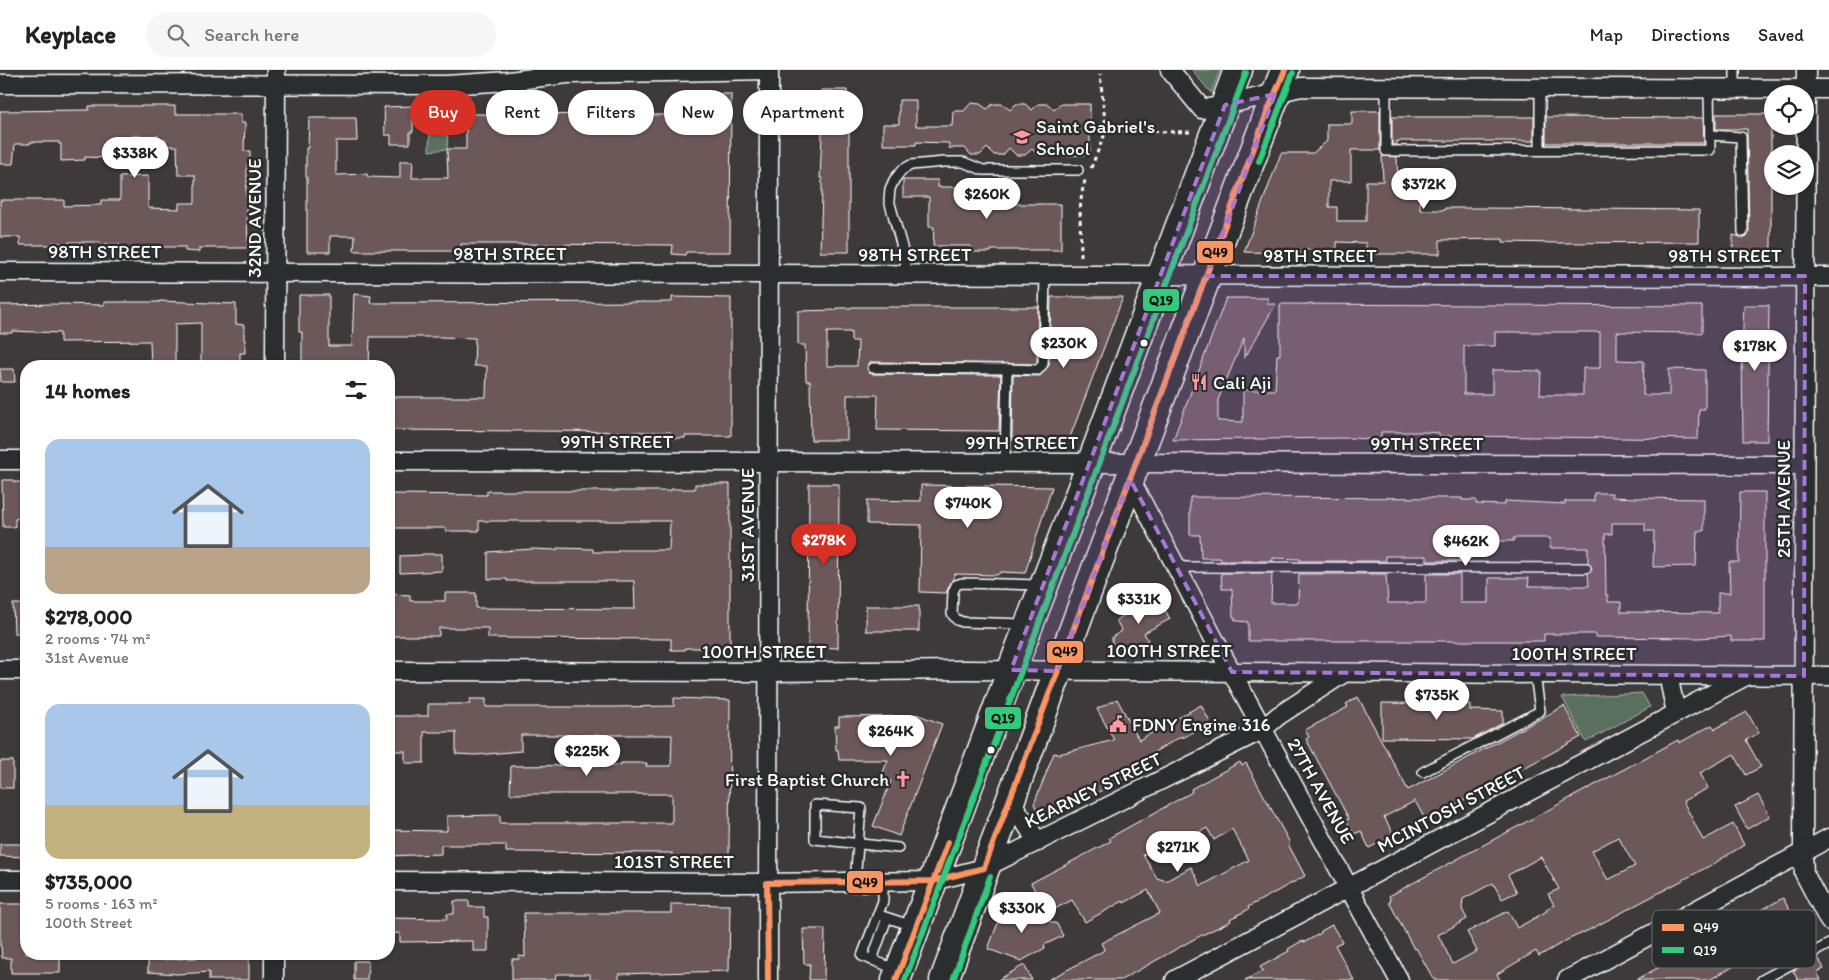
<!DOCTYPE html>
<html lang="en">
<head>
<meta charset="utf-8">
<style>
	:root { --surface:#fff; --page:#f6f6f6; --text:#222; --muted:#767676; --line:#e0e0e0; --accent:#d93025 }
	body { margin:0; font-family:Itim,sans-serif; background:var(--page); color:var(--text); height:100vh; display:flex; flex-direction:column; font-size:19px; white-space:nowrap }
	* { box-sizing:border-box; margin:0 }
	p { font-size:16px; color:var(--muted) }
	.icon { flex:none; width:28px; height:28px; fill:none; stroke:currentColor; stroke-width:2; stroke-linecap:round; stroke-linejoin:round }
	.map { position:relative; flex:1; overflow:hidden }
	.sheet { position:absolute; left:20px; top:290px; width:375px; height:600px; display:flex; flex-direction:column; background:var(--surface); border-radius:20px; box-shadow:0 1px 4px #0004 }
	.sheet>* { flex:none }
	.hud { position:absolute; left:410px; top:20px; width:475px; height:45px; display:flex; gap:10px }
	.tools { position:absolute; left:1764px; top:15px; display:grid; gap:10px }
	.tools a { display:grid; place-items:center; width:50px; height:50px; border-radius:50%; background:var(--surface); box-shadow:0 1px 4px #0004; font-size:25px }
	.price { position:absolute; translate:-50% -42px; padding:0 11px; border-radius:18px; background:#fff; color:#222; font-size:16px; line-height:32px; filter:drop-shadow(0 1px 2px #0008) }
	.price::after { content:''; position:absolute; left:50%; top:30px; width:15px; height:11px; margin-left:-8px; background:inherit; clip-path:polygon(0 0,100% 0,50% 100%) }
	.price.active { background:var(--accent); color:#fff }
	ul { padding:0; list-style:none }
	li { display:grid; align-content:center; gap:10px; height:265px; padding:0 25px }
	li span { display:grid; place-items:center; height:155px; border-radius:15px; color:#555 }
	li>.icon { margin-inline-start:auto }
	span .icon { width:90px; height:90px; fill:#fffc; stroke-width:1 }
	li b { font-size:21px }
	h2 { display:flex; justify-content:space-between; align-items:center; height:60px; padding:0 25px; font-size:21px }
	.tag { padding:0 18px; border-radius:22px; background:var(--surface); box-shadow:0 1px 4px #0004; font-size:18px; line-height:45px }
	.tag.active { background:var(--accent); color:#fff }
	header { display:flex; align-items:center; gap:30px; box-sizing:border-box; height:70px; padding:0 25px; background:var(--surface); border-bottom:1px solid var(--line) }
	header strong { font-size:24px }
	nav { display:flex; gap:28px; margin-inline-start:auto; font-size:18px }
	.search { width:350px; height:45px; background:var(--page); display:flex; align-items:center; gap:12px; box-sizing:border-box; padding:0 18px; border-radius:28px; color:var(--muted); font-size:19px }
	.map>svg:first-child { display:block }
</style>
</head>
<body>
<header>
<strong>Keyplace</strong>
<div class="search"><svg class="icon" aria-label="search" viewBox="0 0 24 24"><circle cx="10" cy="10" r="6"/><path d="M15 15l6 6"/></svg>Search here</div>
<nav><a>Map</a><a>Directions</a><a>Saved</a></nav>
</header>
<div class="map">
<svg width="1829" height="910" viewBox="0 0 1829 910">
	<rect width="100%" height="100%" fill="#3e3a3b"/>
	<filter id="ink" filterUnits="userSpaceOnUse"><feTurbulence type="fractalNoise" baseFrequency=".02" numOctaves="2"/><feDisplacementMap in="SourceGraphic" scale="10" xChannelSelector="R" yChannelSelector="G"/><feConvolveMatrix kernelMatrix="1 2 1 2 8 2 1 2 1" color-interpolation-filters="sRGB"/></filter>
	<g filter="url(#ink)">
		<g fill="#58705d" stroke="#acb8ae">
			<path d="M1192,0H1220L1211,23Z"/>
			<path d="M431,40H449L447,79L429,81Z"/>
			<path d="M1642,623L1650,637L1586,672L1562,627Z"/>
		</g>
		<g fill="#6c5959" stroke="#fff" fill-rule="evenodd">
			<path d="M821,20H847V35H849V182H820L822,123V108H820L822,64Z"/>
			<path d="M702,24H731L730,182H686L685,185L672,184L673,175L503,174H461V181H354L355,166H330V182H307V107H306V78H308L309,48H356L357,71H336V105L367,104L368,107L400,108V91H413L412,108H448L447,79H466V44L672,45V28L702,29Z"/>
			<path d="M899,30H916V56H952L953,41H964L971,33L980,34L987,39L993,34H1003L1010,40L1016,34H1025L1032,40L1038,34H1048L1054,40L1061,34H1090V85L1061,86L1054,79L1048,86L1038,85L1032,79L1025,85H1016L1009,78L1003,85H994L987,78L980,85H971L965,78H949V73L916,72V75H883V54H899Z"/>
			<path d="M89,36H175V44H241V53H245L244,81H250V93H247V116H246L248,178H199V182L185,181V177H148V180H119V174H100V172H70L66,174L53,172V175H20V167H0V130H64V136L101,135V130H120V107L148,106V138L179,139V133H195V105H178L177,76H166V70H158V66H132L131,89L85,87V90L61,91V74H59V72H30V74H15L13,94H0V41L89,40Z"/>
			<path d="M413,36V62H410V74H391V65H385L384,37Z"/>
			<path d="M1352,41H1380V80H1351V111H1329V137H1337V151H1366V111H1383L1382,86L1397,87L1398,111L1421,112L1420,140H1445V138H1483L1699,140V172L1560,173L1503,172V169L1440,170V184H1366V173L1337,172V179L1304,180V183L1244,182L1281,83H1313L1327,71V54H1352Z"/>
			<path d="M1716,44H1771V181H1733V165L1744,168L1747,167L1749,162L1747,59H1716Z"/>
			<path d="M1392,47H1534V71H1397V75H1392Z"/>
			<path d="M1546,47L1703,48L1704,73H1546Z"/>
			<path d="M903,110H938V117H960V125L990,126V134H1061V180H991V182H971V176H933L934,157H929V127H903Z"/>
			<path d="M354,224L371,226L370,233L672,232V227L731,228V366H685V368H671V362L389,360V327H486L487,296H474L475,268L439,267H370L369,296H355V294L302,293V262H299V225H329V276H352Z"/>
			<path d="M1051,227H1123L1069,370H1012L1013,305L1040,306L1049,295Z"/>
			<path d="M1226,228H1268V234H1276L1244,289V268L1218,330V351L1243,352V320H1275L1277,285H1280V234L1702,236V263L1617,262V290L1644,291L1643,325H1669V299L1705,300V339H1699L1698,369L1461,366H1439V363L1425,362H1381V370L1351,368L1173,370ZM1495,262H1600V298H1583V325H1540L1541,301L1505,300H1492V324H1464V276H1495Z"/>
			<path d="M159,231L236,234V254L244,255V270H245V283H240V296H201V253L175,254V296H151L150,271L60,272V263L12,261V263H0V235L59,234L104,235V232H159Z"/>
			<path d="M1744,235H1769L1767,371H1743L1742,280Z"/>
			<path d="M851,237H1038L1037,292L1035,294L870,292L867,298L869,303L873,304L1001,305L999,361L877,360L878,325H847V370H811L810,311H806L805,275H798V241L837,240L836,238H851ZM827,262H851V271H858L857,296H827Z"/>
			<path d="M0,299H14L15,312H1Z"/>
			<path d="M2,410H14V412H24V414H26V448L15,449V457H3Z"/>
			<path d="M695,414H730V576H700V578H685V580H671V569L488,568V558H439V566H389V524L410,525V531H445V523H476V538L635,539L634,511H507V509H488V482L533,479L557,480V478L593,479V482H618V480H669L670,451H479V461H446V458H389V424L487,425V421H671V419H695Z"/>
			<path d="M809,414H839L838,578L808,577Z"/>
			<path d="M921,415L1052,417L1025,503L1001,502L997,505L955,504L946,523L920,522L921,455L867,454V430L921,431Z"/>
			<path d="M1740,422H1765V571H1731V566L1698,568L1595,567V564H1544V571H1248V552L1238,551L1235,550V547H1233L1232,519H1222L1221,503H1272L1271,533H1298L1299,504H1386L1388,533H1426V504H1460V533H1489V508H1529L1528,516H1589L1588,504L1592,498L1588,492V478H1550V468H1513L1514,471H1468V474H1461L1459,491H1427V486H1385L1386,491H1300V489L1273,488V491H1221L1220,488H1201L1200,465H1190V427L1462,428V430H1476V434L1505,435V431L1565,434V431H1594V423H1612V427L1638,428L1704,429V461H1697L1696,496L1653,497L1654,461H1645V453H1612V464H1605L1606,526H1608V532H1621V542L1718,543V523H1730L1729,492H1739Z"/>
			<path d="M422,484H442V501L400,503V486L422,485Z"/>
			<path d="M1158,527L1170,549L1144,563L1148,570L1133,578H1112V567L1122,561L1116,550Z"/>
			<path d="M13,534H26V563H14Z"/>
			<rect x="866" y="536" width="53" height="25"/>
			<path d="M1358,627L1408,720L1564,636L1581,667L1426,751L1415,731L1384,747L1394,765L1369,778L1361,761L1354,764L1346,750L1349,749L1306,669L1309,667L1305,660L1348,637L1346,634Z"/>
			<path d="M674,628L730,630L729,789L672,788V783L506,782V775H441V784L389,786V760L447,761V746L500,745V753H672V724H510L511,696L621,695V693H647L646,696H671L672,665H521V681L476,685L456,684V662H424V693H405V681H389V646H428V634H470V629H486V637H614L674,636Z"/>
			<path d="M1117,629L1139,670L1201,635L1210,652L1183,668L1182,666L1125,699L1129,706L1043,751L1034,734L1054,683L1059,684L1114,670L1097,639Z"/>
			<path d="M1382,633L1470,634V640L1503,641V653L1473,669L1382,668Z"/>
			<path d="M1747,642L1759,663L1746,670L1761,697L1746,705L1734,684L1700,703L1708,718L1683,731L1703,770L1733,754L1744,775L1713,794L1589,860L1567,870L1539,886L1536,881L1497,904L1500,910H1434L1416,878L1414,879L1389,832L1391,831L1389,826L1678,670L1679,673L1712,655L1715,659ZM1618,767L1635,796L1608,810L1592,781ZM1541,787L1559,819L1548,824L1554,835L1546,839L1547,841L1517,858L1508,841L1467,862L1477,881L1453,894L1438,865L1467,849L1462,839L1463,829L1493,813L1502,829L1517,822L1508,805Z"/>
			<path d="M916,644L942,654L899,766L873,756L891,711L881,707L888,690H839L838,680H836L835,656H839V647L915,646Z"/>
			<rect x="0" y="691" width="13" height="27"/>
			<path d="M1240,692L1242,696L1246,693L1290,773L1288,774L1305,806L1248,837L1249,839L1230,849L1231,851L1196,868L1121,910H1048L1103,881L1104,879L1101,873L1160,843L1148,820L1124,833L1123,831L1085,852L1072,830L1047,843L1031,813L1111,771L1109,768L1192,722L1191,719ZM1207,758L1214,770L1232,759L1249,790L1201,816L1191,797L1166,811L1157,808L1143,785L1168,772L1175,785L1188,777L1184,770Z"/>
			<path d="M1758,725L1770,746L1747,759L1735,737Z"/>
			<path d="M0,774H26V787L0,786Z"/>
			<path d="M1783,828L1809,878L1794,886L1785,869H1783L1709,910H1636Z"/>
			<path d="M454,831H469V837H484V847H488V881H473V871L400,872V863L389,864V848L447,849V844H454Z"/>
			<path d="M0,834H26V884H60V903H11V888H2L1,876H0Z"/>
			<path d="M671,834L730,835L729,901L619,904V910H590V904H556L555,910H512V889H519V886L525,887L524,843H671Z"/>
			<path d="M1005,834L1057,854L1063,866L1044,875L1045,878L1021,891L988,879Z"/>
			<path d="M1332,855L1342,872L1335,875L1354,910H1245L1263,901L1260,897L1289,881L1288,879L1302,871L1305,872L1321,863V861Z"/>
			<path d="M803,859H825L824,910H809L810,894H804Z"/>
			<path d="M197,884H249V910H209V902L177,904L148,902V888H160V890L197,888Z"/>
			<path d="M1818,887L1824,899L1817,902L1821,910H1798L1793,901Z"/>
			<path d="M354,891H368L367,910H354Z"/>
			<path d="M1024,895L1032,910H998Z"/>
		</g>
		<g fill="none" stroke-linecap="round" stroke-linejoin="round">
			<g stroke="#fff" stroke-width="12">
				<g id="lane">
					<path d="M1735,0V19"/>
					<path d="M1386,18V81L1710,80L1709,19"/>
					<path d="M1710,65L1741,67L1743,162"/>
					<path d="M1540,80V18"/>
					<path d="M906,205L905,188L889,130L890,119L894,110L902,100L911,95L944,92H963L983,100H1078"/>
					<path d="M873,298L1007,299L1005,393"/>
					<path d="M1007,299L1038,300L1043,294L1045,205"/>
					<path d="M1176,497L1586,498"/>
					<path d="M1027,554L963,552L957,550L952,544L953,522L956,515L962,513L1040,515"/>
					<path d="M1423,702L1540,641L1535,604"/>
					<path d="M883,811V831L862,886L898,900"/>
					<path d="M855,812L861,738L815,735V769L898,778"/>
					<path d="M882,846L913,856"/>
					<path d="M872,890L887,848"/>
					<path d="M1762,910L1829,874"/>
				</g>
			</g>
			<g stroke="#fff" stroke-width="21">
				<g id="street">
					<path d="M1170,0L1202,39L1225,35L1301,17L1829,19"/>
					<path d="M1806,0L1803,782L1804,803L1829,851"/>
					<path d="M0,14L446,15L509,11L567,4L769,0"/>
					<path d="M0,202L1829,207"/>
					<path d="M275,296L276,0"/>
					<path d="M0,390H26"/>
					<path d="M389,391L1804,395"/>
					<path d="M1128,405L1223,586L1399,910"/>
					<path d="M0,600H26"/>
					<path d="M389,601L768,602L965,600L1829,606"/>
					<path d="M1668,605L1676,643"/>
					<path d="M1010,730L1038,772"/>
					<path d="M0,810H26"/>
					<path d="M389,811L747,813L933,811L984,798L1250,666L1263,659L1278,646L1344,603"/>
					<path d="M274,884V910"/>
					<path d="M768,910L769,0"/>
					<path d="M1175,910L1744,607"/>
					<path d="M1567,910L1829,768"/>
				</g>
			</g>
			<g stroke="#fff" stroke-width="31">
				<g id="primary">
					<path d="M896,910L1018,583L1091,394L1238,0"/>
					<path d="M944,910L1091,512L1285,0"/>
				</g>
			</g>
			<g stroke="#fff" stroke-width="3" stroke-dasharray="4 4" stroke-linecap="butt">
				<path d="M1106,61L1193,62"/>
				<path d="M1091,98L1106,61L1100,4"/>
				<path d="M1081,186C1081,160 1077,132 1086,108"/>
			</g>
			<use href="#lane" stroke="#2a2d2e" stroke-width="9"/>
			<use href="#street" stroke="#2a2d2e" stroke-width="18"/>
			<use href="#primary" stroke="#2a2d2e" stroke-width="28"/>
			<g stroke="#2a2d2e" stroke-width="10">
				<g id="bus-1">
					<path d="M768,910L767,813L933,811L984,798L1267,43L1285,0"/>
					<path d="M896,910L948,772"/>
				</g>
			</g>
			<g stroke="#2a2d2e" stroke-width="10">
				<g id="bus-2">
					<path d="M1259,91L1293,3"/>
					<path d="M905,910L1246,3"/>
					<path d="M953,910L990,807"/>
				</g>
			</g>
			<use href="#bus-1" stroke="#fb9564" stroke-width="6"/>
			<use href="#bus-2" stroke="#33ca7d" stroke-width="6"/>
		</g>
	</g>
	<path fill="#a976d5" fill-opacity="0.2" stroke="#a976d5" stroke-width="4" stroke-dasharray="10 6" stroke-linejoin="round" d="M1275,24L1207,206H1805L1804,606L1232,602L1130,409L1058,601L1011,600L1225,35Z"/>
	<defs>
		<g id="school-bare" transform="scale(1.35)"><path d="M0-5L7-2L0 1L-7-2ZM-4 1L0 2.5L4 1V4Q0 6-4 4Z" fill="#ff9aa2" stroke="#2a2d2e" stroke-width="2.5" paint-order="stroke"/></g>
		<g id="restaurant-bare" transform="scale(1.35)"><path d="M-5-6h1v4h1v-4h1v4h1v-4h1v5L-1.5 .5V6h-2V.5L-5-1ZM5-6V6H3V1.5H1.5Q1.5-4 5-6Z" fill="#ff9aa2" stroke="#2a2d2e" stroke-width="2.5" paint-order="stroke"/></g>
		<g id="civic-bare" transform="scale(1.35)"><path d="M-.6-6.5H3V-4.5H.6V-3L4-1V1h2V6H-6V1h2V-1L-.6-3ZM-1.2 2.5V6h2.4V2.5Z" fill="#ff9aa2" stroke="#2a2d2e" stroke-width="2.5" paint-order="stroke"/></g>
		<g id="church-bare" transform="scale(1.35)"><path d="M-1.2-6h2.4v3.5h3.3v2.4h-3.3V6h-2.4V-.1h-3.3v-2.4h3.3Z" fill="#ff9aa2" stroke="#2a2d2e" stroke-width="2.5" paint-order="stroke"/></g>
	</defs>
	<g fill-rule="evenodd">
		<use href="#school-bare" x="1022" y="67"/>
		<use href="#restaurant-bare" x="1199" y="312"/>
		<use href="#civic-bare" x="1118" y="654"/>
		<use href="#church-bare" x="903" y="709"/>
	</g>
	<g fill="#fff" stroke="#2a2d2e" stroke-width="2">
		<circle cx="1144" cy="273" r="4.5"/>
		<circle cx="991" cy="680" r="4.5"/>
	</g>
	<g text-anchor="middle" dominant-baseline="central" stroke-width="5" stroke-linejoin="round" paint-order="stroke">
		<g font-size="19" fill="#fff" stroke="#2a2d2e" text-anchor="start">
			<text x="1036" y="56">Saint Gabriel's<tspan x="1036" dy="22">School</tspan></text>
			<text x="1213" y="312">Cali Aji</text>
			<text x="1132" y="654">FDNY Engine 316</text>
			<text x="889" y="709" text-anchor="end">First Baptist Church</text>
		</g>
		<g font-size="19" fill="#fff" stroke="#2a2d2e">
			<text transform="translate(254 148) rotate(-90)">32ND AVENUE</text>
			<text x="105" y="181">98TH STREET</text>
			<text x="510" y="183">98TH STREET</text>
			<text x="915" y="184">98TH STREET</text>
			<text x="1320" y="185">98TH STREET</text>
			<text x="1725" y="185">98TH STREET</text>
			<text x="617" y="371">99TH STREET</text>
			<text x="1022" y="372">99TH STREET</text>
			<text x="1427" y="373">99TH STREET</text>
			<text transform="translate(1783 429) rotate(-90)">25TH AVENUE</text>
			<text transform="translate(747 455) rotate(-90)">31ST AVENUE</text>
			<text x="1169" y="580">100TH STREET</text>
			<text x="764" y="581">100TH STREET</text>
			<text x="1574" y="583">100TH STREET</text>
			<text transform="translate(1093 720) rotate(-26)">KEARNEY STREET</text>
			<text transform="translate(1321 721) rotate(61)">27TH AVENUE</text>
			<text transform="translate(1451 739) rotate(-28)">MCINTOSH STREET</text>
			<text x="674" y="791">101ST STREET</text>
		</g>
	</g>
	<rect x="1652" y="840" width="164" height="58" rx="8" fill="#2a2d2e" stroke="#6a6c6d" stroke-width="1"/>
	<rect x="1662" y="854" width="22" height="7" fill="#fb9564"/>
	<rect x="1662" y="877" width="22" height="6" fill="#33ca7d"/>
	<g font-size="14" fill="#fff">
		<text x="1693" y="862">Q49</text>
		<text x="1693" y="885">Q19</text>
	</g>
	<g stroke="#2a2d2e" stroke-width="2">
		<rect x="1196" y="170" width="38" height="24" rx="5" fill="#fb9564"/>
		<rect x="1142" y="218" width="38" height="24" rx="5" fill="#33ca7d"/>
		<rect x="1046" y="570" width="38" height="24" rx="5" fill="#fb9564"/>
		<rect x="984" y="636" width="38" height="24" rx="5" fill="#33ca7d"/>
		<rect x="846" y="800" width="38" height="24" rx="5" fill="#fb9564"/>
	</g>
	<g font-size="14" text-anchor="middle" font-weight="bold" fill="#111">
		<text x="1215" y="187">Q49</text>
		<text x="1161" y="235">Q19</text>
		<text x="1065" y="586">Q49</text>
		<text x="1003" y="653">Q19</text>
		<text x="865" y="817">Q49</text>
	</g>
</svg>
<div class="tools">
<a><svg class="icon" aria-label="locate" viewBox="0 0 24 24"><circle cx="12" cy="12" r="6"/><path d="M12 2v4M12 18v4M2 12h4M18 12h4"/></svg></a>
<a><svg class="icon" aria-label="layers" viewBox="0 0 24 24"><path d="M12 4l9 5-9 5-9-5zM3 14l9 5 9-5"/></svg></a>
</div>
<b class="price" style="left:135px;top:109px">$338K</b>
<b class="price" style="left:1424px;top:140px">$372K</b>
<b class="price" style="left:987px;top:150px">$260K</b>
<b class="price" style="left:1064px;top:299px">$230K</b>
<b class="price" style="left:1755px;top:302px">$178K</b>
<b class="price" style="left:968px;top:459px">$740K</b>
<b class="price active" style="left:824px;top:496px">$278K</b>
<b class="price" style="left:1466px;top:497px">$462K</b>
<b class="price" style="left:1139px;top:555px">$331K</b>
<b class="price" style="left:1437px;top:651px">$735K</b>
<b class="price" style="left:891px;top:687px">$264K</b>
<b class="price" style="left:587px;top:707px">$225K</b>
<b class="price" style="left:1178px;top:803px">$271K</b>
<b class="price" style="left:1022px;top:864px">$330K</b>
<div class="hud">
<a class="tag active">Buy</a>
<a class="tag">Rent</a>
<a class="tag">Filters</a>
<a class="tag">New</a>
<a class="tag">Apartment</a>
</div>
<section class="sheet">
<h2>14 homes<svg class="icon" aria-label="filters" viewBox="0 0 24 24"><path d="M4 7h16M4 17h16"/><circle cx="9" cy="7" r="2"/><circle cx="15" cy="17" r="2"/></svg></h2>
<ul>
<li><span style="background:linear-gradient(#a9c7e8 70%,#b9a48a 0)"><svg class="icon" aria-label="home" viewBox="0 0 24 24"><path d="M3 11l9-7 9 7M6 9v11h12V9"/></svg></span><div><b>$278,000</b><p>2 rooms · 74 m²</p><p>31st Avenue</p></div></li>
<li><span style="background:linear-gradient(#a9c7e8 65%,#c2b280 0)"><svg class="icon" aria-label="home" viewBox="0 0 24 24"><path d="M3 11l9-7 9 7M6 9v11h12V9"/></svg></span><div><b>$735,000</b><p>5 rooms · 163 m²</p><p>100th Street</p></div></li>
</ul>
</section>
</div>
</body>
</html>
